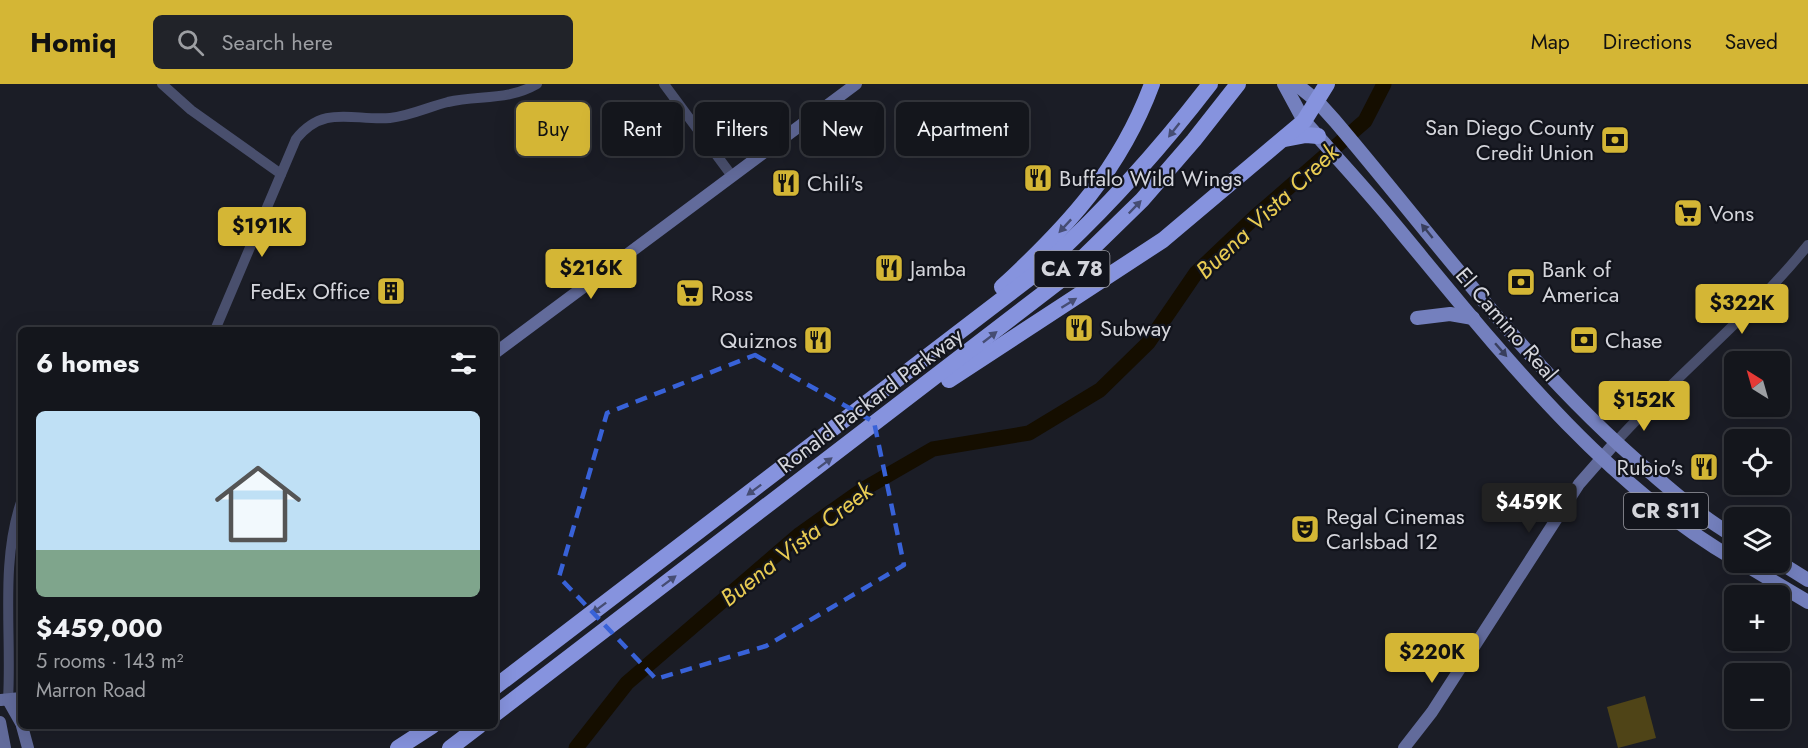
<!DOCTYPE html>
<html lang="en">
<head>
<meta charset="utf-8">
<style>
	:root { --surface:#14161c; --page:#212329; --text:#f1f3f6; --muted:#9d9fa3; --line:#33353b; --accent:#d4b635 }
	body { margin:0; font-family:Jost,sans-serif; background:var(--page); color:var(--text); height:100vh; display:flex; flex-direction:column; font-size:22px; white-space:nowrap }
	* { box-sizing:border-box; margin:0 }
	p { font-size:20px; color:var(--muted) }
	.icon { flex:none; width:33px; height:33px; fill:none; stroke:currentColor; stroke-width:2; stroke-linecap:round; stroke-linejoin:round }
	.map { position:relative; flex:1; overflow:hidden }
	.sheet { position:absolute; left:18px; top:243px; width:480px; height:402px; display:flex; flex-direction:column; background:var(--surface); border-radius:9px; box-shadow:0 6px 24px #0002,0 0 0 2px var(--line) }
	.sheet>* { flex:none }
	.banner { position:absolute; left:516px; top:18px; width:570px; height:54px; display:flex; gap:12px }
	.needle { width:39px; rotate:323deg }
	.fabs { position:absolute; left:1724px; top:267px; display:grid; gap:12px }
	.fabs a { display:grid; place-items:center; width:66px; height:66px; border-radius:9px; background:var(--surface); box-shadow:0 6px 24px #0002,0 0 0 2px var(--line); font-size:30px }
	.price { position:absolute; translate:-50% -51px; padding:0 14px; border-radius:6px; background:var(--accent); color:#111; font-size:20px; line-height:39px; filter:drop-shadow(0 2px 3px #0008) }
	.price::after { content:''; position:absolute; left:50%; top:36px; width:18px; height:14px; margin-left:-9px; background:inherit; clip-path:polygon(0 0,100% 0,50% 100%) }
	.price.selected { background:#222; color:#fff }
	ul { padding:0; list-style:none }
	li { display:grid; align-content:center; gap:12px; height:318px; padding:0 18px }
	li+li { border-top:2px solid var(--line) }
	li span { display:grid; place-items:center; height:186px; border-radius:9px; color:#555 }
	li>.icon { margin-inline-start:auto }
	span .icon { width:108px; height:108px; fill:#fffc; stroke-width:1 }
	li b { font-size:26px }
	h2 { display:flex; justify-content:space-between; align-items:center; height:72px; padding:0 18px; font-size:26px }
	.tag { padding:0 21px; border-radius:9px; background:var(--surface); box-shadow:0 6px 24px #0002,0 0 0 2px var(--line); font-size:21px; line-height:54px }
	.tag.selected { background:var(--accent); color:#111 }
	header { display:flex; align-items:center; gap:36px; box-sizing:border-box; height:84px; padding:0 30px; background:var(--accent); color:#111 }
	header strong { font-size:28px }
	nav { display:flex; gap:33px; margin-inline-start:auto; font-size:21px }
	.search { width:420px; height:54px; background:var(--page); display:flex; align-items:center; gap:15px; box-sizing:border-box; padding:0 21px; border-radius:9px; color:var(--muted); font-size:22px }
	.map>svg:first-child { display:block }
</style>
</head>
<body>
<header>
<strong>Homiq</strong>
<div class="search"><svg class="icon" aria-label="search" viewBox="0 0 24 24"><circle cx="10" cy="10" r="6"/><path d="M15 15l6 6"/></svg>Search here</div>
<nav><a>Map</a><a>Directions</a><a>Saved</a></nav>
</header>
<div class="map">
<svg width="1808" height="664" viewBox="0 0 1808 664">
	<rect width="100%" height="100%" fill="#1b1d26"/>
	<path fill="#4f4417" d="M1645,612L1656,654L1618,664L1607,623Z"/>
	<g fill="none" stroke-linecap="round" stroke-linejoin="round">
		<path stroke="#150e00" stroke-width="15" d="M576,664L627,599L800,450L862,406L933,365L1029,349L1100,306L1148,259L1196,189L1255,133L1365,37L1384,0"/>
		<g stroke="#494f6d" stroke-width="10">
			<path d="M162,0L191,26L281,90"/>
			<path d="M664,0L732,92"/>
			<path d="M215,246L296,55C324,20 353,37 390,34C410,32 428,23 448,18C479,11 508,17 537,0"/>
			<path d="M1615,359C1677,290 1750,233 1808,161"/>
			<path d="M8,616C12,550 0,480 21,418"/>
		</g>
		<g stroke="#626b9b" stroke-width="12">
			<path d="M495,269L856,0"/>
			<path d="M1,616L21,614"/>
			<path d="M8,616L21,639"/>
			<path d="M0,638L5,664"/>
			<path d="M22,642L28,664"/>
			<path d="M1404,664L1432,628L1579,400L1615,359"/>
		</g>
		<g stroke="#7480be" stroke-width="14">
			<path d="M1284,0L1304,37C1335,72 1367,106 1396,142C1494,260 1600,397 1734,475"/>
			<path d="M1296,0L1317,17L1335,37C1437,157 1530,287 1651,389C1677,411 1704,435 1734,452"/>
			<path d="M1417,234L1450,230L1473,234"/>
			<path d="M1741,478L1808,518"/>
			<path d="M1779,478L1808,496"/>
		</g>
		<g stroke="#8693de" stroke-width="16">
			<path d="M1285,55L1306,51L1318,52"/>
			<path d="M1002,203C1068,142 1120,86 1152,0"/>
			<path d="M949,296L1163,156L1304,37L1327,0"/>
			<path d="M495,603L1035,190C1100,132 1157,69 1210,0"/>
			<path d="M495,630L1057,199L1142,116L1194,56L1238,0"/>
			<path d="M398,664L432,642"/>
			<path d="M450,664L479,642"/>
		</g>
	</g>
	<defs><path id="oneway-solid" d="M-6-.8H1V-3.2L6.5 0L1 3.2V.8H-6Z" transform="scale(1.5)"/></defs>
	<g fill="#464d73">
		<use href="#oneway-solid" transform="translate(1174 46) rotate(128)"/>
		<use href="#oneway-solid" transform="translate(1135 123) rotate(-46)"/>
		<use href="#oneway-solid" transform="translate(1065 142) rotate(133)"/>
		<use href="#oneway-solid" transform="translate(1069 219) rotate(-32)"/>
		<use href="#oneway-solid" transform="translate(990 253) rotate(-38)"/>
		<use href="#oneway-solid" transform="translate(825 379) rotate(-37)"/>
		<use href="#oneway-solid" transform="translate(754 406) rotate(143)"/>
		<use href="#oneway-solid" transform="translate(669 497) rotate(-37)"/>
		<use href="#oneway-solid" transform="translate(599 524) rotate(143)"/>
	</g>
	<g fill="#393f5d">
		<use href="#oneway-solid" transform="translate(1427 147) rotate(-129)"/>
		<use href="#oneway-solid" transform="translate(1501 266) rotate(49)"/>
	</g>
	<path fill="none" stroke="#3862d8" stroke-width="4.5" stroke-dasharray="12 8" stroke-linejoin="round" d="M755,271L874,338L904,481L766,562L656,595L559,493L607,329Z"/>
	<defs>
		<g id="bank-square" transform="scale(1.5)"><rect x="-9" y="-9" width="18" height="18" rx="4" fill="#d4b635" stroke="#12141c"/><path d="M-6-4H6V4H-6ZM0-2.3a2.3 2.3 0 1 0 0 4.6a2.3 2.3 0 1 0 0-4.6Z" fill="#111"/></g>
		<g id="restaurant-square" transform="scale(1.5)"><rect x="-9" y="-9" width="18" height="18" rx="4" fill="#d4b635" stroke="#12141c"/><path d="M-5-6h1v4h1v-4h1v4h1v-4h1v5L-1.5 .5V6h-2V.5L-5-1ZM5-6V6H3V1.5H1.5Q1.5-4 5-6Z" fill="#111"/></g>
		<g id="supermarket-square" transform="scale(1.5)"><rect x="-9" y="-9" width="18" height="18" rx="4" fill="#d4b635" stroke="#12141c"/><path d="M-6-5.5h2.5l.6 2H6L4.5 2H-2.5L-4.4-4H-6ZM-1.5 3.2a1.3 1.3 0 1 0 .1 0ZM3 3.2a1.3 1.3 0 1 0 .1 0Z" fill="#111"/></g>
		<g id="building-square" transform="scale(1.5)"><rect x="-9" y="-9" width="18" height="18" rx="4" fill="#d4b635" stroke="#12141c"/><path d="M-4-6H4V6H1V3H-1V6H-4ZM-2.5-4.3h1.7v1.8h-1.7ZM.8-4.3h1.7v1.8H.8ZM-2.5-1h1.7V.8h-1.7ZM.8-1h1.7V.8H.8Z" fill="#111"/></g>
		<g id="theatre-square" transform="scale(1.5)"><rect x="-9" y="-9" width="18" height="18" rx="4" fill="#d4b635" stroke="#12141c"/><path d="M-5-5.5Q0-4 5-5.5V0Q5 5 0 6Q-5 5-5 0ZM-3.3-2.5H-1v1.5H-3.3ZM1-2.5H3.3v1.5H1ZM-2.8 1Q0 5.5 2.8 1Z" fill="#111"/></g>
	</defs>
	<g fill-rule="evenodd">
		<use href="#bank-square" x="1615" y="56"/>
		<use href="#restaurant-square" x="1038" y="94"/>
		<use href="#restaurant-square" x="786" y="99"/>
		<use href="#supermarket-square" x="1688" y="129"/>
		<use href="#restaurant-square" x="889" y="184"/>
		<use href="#bank-square" x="1521" y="198"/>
		<use href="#building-square" x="391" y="207"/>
		<use href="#supermarket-square" x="690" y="209"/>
		<use href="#restaurant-square" x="1079" y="244"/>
		<use href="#restaurant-square" x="818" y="256"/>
		<use href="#bank-square" x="1584" y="256"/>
		<use href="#restaurant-square" x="1704" y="383"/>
		<use href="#theatre-square" x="1305" y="445"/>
	</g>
	<g text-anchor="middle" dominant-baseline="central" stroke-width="4.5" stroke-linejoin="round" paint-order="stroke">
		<g fill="#12141c" stroke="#9a9ba2" stroke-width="1.5">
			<rect x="1034.5" y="167" width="75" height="36" rx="4.5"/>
			<rect x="1624" y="409" width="84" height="36" rx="4.5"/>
		</g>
		<g font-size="21" font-weight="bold" fill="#d4d5db">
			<text x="1072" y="185">CA 78</text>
			<text x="1666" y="427">CR S11</text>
		</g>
		<g font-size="22" fill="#d4d5db" stroke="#12141c" text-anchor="start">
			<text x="1594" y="43" text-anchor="end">San Diego County<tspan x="1594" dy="25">Credit Union</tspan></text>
			<text x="1059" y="94">Buffalo Wild Wings</text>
			<text x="807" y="99">Chili's</text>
			<text x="1709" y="129">Vons</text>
			<text x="910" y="184">Jamba</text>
			<text x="1542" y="185">Bank of<tspan x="1542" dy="25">America</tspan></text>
			<text x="370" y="207" text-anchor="end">FedEx Office</text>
			<text x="711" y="209">Ross</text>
			<text x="1100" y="244">Subway</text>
			<text x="797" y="256" text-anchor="end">Quiznos</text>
			<text x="1605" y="256">Chase</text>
			<text x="1683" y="383" text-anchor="end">Rubio's</text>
			<text x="1326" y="432">Regal Cinemas<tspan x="1326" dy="25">Carlsbad 12</tspan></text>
		</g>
		<g font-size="22" fill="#d4d5db" stroke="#12141c">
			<text transform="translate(1507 240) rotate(49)">El Camino Real</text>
			<text transform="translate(870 316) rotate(-37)">Ronald Packard Parkway</text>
		</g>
		<g font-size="24" font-style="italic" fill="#e9cc53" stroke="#12141c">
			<text transform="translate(1267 127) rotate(-43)">Buena Vista Creek</text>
			<text transform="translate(796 460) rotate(-38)">Buena Vista Creek</text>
		</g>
	</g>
</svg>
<div class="fabs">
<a><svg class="needle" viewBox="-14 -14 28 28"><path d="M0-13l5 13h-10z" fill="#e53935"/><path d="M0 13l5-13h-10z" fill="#9d9fa3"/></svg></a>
<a><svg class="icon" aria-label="locate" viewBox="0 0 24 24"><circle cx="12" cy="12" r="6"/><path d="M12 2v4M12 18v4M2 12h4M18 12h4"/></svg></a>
<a><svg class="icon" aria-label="layers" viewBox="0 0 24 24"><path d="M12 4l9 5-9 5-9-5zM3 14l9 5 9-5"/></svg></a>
<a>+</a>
<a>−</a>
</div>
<b class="price" style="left:262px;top:174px">$191K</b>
<b class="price" style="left:591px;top:216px">$216K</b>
<b class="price" style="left:1742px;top:251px">$322K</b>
<b class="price" style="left:1644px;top:348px">$152K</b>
<b class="price selected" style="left:1529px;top:450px">$459K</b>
<b class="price" style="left:1432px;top:600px">$220K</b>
<div class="banner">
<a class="tag selected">Buy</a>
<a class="tag">Rent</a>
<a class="tag">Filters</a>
<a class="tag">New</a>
<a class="tag">Apartment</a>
</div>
<section class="sheet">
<h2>6 homes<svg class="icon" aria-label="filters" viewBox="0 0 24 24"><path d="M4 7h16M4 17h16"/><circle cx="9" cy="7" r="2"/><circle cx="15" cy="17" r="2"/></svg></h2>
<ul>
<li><span style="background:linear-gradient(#bfe0f5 75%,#7fa58c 0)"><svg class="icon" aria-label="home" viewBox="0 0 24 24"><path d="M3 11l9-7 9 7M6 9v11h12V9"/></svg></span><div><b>$459,000</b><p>5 rooms · 143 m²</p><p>Marron Road</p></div></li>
</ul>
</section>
</div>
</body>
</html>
